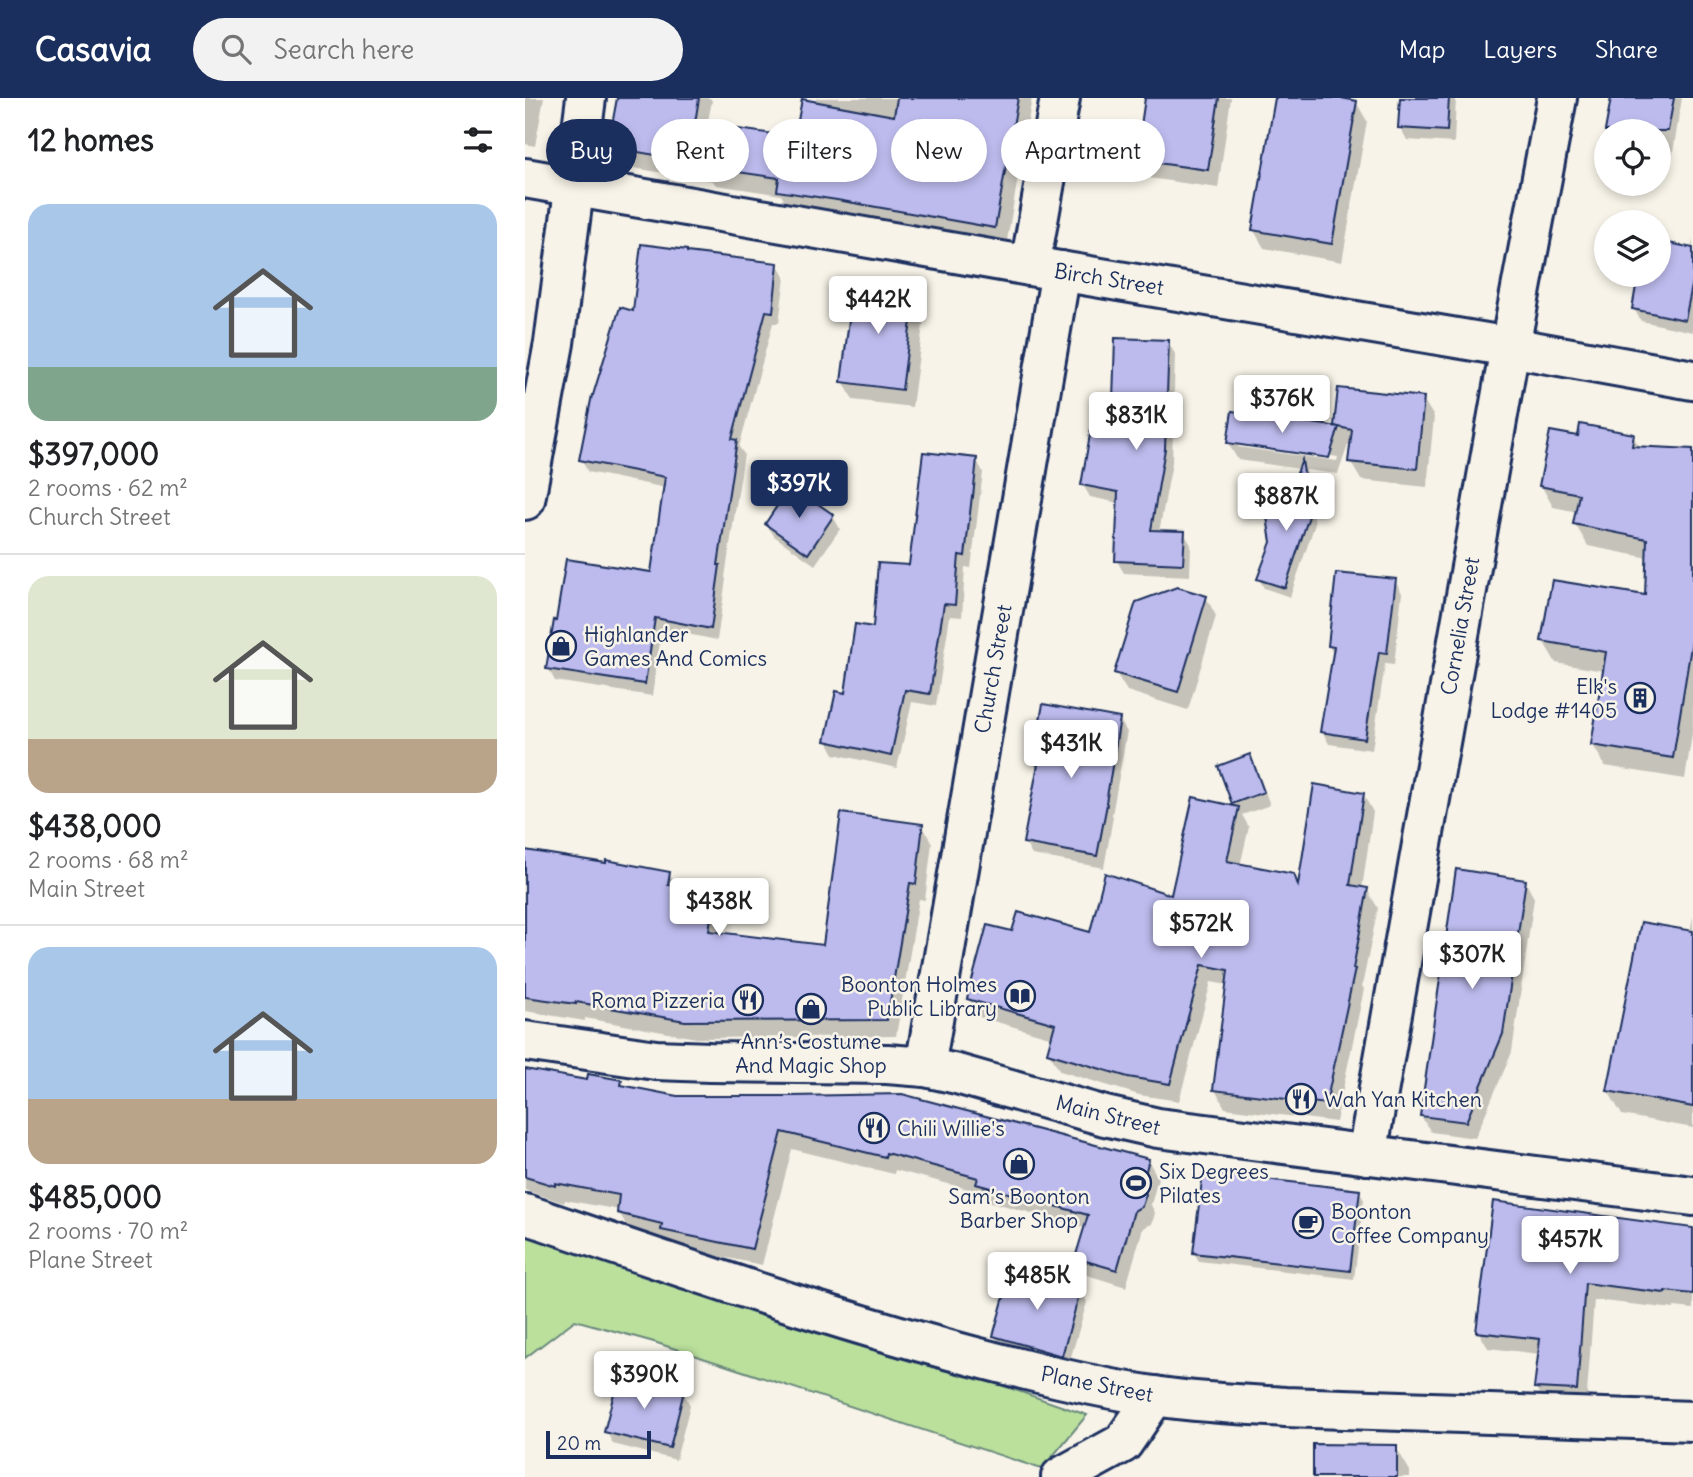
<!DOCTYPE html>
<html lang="en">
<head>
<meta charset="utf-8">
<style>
	:root { --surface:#fff; --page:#f2f2f2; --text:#202124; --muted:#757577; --line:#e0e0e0; --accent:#1b2f5e }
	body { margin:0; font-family:Delius,sans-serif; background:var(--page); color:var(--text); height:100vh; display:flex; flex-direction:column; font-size:26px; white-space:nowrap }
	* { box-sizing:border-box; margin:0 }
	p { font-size:23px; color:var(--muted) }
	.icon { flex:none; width:38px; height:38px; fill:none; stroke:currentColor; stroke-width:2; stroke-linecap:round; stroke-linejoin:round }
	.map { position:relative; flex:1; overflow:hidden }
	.details { display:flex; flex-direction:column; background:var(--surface); width:525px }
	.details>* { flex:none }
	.banner { position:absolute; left:21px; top:21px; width:665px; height:63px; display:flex; gap:14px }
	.buttons { position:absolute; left:1069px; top:21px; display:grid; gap:14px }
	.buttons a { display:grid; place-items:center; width:77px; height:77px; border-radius:50%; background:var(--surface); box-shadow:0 4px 10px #0003; font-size:35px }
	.scale { position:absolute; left:21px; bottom:18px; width:105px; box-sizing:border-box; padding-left:7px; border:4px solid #1b2f5e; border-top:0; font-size:19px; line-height:24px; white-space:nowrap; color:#1b2f5e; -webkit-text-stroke:5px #f7f3e8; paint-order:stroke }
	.price { position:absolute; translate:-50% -60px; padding:0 16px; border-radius:7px; background:#fff; color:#222; font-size:23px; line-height:46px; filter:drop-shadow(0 2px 4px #0008) }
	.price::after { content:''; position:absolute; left:50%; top:42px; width:21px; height:16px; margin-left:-10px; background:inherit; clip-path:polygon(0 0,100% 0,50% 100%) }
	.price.on { background:var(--accent); color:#fff }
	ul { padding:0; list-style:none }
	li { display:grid; align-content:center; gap:14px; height:371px; padding:0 28px }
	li+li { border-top:2px solid var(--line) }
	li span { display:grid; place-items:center; height:217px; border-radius:21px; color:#555 }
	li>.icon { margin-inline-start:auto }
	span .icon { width:126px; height:126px; fill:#fffc; stroke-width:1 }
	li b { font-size:30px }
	h2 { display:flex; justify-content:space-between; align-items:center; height:84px; padding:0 28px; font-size:30px }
	.tag { padding:0 24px; border-radius:32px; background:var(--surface); box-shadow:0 4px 10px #0003; font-size:24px; line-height:63px }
	.tag.on { background:var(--accent); color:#fff }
	header { display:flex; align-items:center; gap:42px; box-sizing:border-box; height:98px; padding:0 35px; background:var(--accent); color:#fff }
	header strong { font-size:33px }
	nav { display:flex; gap:38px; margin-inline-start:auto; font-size:24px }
	.search { width:490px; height:63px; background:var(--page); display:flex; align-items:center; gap:18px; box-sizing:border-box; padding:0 24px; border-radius:38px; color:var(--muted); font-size:26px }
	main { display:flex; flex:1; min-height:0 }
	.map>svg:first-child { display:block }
</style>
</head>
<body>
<header>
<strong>Casavia</strong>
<div class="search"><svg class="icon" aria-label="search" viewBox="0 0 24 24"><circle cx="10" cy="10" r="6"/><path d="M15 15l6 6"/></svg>Search here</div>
<nav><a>Map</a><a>Layers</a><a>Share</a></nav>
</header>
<main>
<section class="details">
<h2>12 homes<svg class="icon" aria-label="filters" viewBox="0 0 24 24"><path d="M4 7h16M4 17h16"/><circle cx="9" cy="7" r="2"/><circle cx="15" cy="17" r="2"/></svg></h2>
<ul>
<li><span style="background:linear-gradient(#a9c7e8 75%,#7fa58c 0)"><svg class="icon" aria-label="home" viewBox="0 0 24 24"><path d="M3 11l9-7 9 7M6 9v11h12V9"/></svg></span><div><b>$397,000</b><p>2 rooms · 62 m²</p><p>Church Street</p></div></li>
<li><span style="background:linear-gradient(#dfe7d0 75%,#b9a48a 0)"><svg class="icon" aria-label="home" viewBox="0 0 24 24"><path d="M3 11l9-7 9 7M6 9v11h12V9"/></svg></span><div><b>$438,000</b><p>2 rooms · 68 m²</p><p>Main Street</p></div></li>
<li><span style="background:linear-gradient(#a9c7e8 70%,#b9a48a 0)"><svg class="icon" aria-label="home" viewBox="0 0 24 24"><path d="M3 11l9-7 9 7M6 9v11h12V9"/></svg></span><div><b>$485,000</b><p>2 rooms · 70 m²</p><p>Plane Street</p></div></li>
</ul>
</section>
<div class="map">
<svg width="1168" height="1379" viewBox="0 0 1168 1379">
	<rect width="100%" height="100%" fill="#f7f3e8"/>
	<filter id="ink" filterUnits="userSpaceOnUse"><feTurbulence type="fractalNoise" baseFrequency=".0143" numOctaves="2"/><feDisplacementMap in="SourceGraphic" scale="14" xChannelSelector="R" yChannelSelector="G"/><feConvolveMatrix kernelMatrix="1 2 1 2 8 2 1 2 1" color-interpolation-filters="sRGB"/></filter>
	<g filter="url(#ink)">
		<path fill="#bae09c" stroke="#6a887d" stroke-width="2" d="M0,1124L125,1165L562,1317L517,1371L129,1244L50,1222L0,1260Z"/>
		<g fill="#0003" fill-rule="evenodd">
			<path d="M0,0H19L10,48L0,46Z"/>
			<path d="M94,0H185L187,3L182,28L272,41L291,5L292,0H507L481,148L265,112L256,97L191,87L188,83L96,68L85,49Z"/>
			<path d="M622,0H706L693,90L624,80L613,61Z"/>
			<path d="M752,0H806L831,4L842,23L817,164L739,150L728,131Z"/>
			<path d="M877,0H931L929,45L882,42L875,29Z"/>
			<path d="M1087,0H1157L1147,60L1134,58V33H1082Z"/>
			<path d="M1168,142V234L1116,223L1109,211L1115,177H1134V145L1166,151Z"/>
			<path d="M252,166L260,179L254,225H248L214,349L219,356L200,479L201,481L192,542L137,531L127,598L30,583L23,570L127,476L141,390L63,374L56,361L109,215Z"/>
			<path d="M389,194L400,212L387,309L328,302L318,283Z"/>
			<path d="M643,244L650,256L647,365L634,434L659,435L666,447L665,478L599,475L592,463L594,405L565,399L558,387Z"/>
			<path d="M898,301L909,319L902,389L836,382L825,363L827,347H823L813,376L781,372L790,426L765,499L739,490L734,481L775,371L713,362L703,345L812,331L811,327ZM713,345L813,359L812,363L713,349Z"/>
			<path d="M1108,338L1115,350L1168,353V630L1160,681L1080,668L1068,647L1079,573L1031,565L1018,543L1122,500L1124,460L1063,448L1050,426L1053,414L1028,409L1016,387L1054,340Z"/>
			<path d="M451,361L458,374L446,470L440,469L437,519L425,518L411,608L387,604L372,670L309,656L302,643L350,531Z"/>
			<path d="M308,418L315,431L290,467L249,438L242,426Z"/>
			<path d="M870,483L877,495L869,567L860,566L847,652L804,646L797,633L809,557L804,548Z"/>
			<path d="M681,499L691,518L663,612L602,593L591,575Z"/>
			<path d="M594,621L602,634L587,717L588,719L579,770L507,757L500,745L514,673L509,665Z"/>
			<path d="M724,658L731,670L745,707L717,717L724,729L715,768L768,778L774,789L838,696L848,714L837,791L842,792L853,810L837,888L839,891L811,1024L700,1010L690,992L703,887L686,884L654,1003L614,997L535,973L524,955L528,940L454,919L444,901L488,835L566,836L647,800L711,710L708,705Z"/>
			<path d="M397,727L407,745L400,802L394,801L371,938L171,940L60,920V923L0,913V754L144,776L153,790L189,796L199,813L195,836L300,849Z"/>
			<path d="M1000,783L1009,800L987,954L950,1040L906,1034L896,1018Z"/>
			<path d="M1168,818V1030L1097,1017L1083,993L1165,835Z"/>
			<path d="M0,973L64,984L96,983L100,989L151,1000L623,1062L633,1080L626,1107L630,1115L627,1126L618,1130L601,1189L562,1177L552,1160L561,1130L463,1103L458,1095L370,1072L369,1076L267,1051L237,1167L148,1149L144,1142L104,1132L94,1114L95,1112L40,1102L39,1105L0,1092Z"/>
			<path d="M834,1093L839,1102L829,1181L674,1163L669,1155Z"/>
			<path d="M1168,1131V1211L1149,1209V1211L1069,1202L1061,1309L1021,1306L1011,1290L1015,1256L963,1250L953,1233Z"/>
			<path d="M555,1191L562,1204L543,1269L477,1250L470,1238Z"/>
			<path d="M158,1294L165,1307L151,1362L88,1346L81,1333Z"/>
			<path d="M871,1349L885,1373V1379H789Z"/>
		</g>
		<g fill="#bdbbed" stroke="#1b2f5e" stroke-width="2">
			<path d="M92,0H174L170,25L270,39L277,1L369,18L372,0H493L470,130L312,102L252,93L254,80L178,69V65L83,49Z"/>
			<path d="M620,0H694L683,72L611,62Z"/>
			<path d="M750,0H816L832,3L807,146L727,132Z"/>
			<path d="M875,0H924L922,33L873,30Z"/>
			<path d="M1086,0H1149L1143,33H1080Z"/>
			<path d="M1134,143L1168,150V183L1160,222L1107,211L1113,177H1134Z"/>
			<path d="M116,146L162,152V154L253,165L248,214L241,213L207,341L212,342L193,467H195L186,531L130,520L120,586L21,571L29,522L31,523L41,461L126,474L140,379L54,362L67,297H68L95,209L108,213Z"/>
			<path d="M329,184L390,192L377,292L316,284Z"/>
			<path d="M590,240L644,242L640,351L626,432L660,433L658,466L590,463L593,394L556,387L566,331L587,334Z"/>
			<path d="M813,290L899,299L892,371L823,364L827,332L809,328Z"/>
			<path d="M707,313L814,329L804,360L702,345Z"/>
			<path d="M1055,326L1109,336L1107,348L1168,351V536L1148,660L1066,647L1081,554L1016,543L1027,482L1120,497L1122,441L1048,426L1054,396L1014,388L1025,333L1053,338Z"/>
			<path d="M398,354L452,360L448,399L447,398L440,458L434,457L430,507L419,506L405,596L380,592L366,658L300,643L311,593L320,595L330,526L348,529L353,465L384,467Z"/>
			<path d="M777,362L785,415L760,490L732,481L746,444L740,407L761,404Z"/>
			<path d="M266,387L309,417L283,456L240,426Z"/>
			<path d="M811,475L871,481L862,555L854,554L840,641L795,634L809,549L803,548Z"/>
			<path d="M652,489L682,498L653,594L589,575L611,504Z"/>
			<path d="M518,606L595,620L581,705L582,706L572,758L498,745L513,666L507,665Z"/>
			<path d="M725,656L739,694L707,706L693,668Z"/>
			<path d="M789,686L839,695L825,787L843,790L828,871H830L801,1006L688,992L703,872L677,867L645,986L603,979L522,955L530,926L442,901L462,827L487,833L493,814L565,834L580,775L646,797L668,699L714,709L702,763L769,776L773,787Z"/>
			<path d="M316,715L398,726L391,786L385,785L362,922L160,923L51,904V906L0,899V752L81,765V762L145,774L143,787L190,794L184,833L298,847Z"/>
			<path d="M931,771L1001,782L978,936L941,1024L895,1018Z"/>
			<path d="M1116,824L1168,833V1009L1082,993Z"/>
			<path d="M0,971L62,982L63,976L97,982L96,987L152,998H267L377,996L624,1061L617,1088L621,1096L617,1108L609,1113L592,1172L550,1160L563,1117L451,1086L453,1080L361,1055L360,1059L257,1034L227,1151L136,1132L137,1126L92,1115L94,1097L30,1085V1088L0,1079Z"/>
			<path d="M678,1074L835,1092L825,1173L668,1155Z"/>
			<path d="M968,1103L1168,1130V1196L1140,1193V1195L1060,1185L1052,1292L1009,1290L1015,1241L951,1234Z"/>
			<path d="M487,1170L556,1190L537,1258L468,1238Z"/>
			<path d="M94,1276L159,1293L145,1350L79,1334Z"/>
			<path d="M788,1346L872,1347V1379H788Z"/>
		</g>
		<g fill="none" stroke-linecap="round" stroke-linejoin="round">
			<g stroke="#1b2f5e" stroke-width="44">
				<g id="minor">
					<path d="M0,80L505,168L985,249L1168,282"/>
					<path d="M505,168L535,0"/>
					<path d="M400,969L536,173"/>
					<path d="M842,1057L985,249L1032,0"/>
					<path d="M0,1116C147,1166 293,1217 443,1257C504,1273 566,1289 629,1298C672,1305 717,1306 760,1309L1168,1323"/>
					<path d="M536,1379L598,1345L630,1298"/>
				</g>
			</g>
			<g stroke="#1b2f5e" stroke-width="44">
				<g id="major">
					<path d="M0,402L29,245L61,0"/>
					<path d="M0,943L131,962L185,964L362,966L400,969L432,976L580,1018L633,1030L1168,1098"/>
				</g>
			</g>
			<use href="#minor" stroke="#f7f3e8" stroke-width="38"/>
			<use href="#major" stroke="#f7f3e8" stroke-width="38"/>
		</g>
	</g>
	<defs>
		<g id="shop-ring" transform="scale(1.575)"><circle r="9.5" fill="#f7f3e8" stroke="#1b2f5e" stroke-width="1.5"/><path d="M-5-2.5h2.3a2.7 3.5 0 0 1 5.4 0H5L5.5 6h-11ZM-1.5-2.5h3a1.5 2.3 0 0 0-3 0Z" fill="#1b2f5e"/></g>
		<g id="building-ring" transform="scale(1.575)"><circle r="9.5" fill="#f7f3e8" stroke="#1b2f5e" stroke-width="1.5"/><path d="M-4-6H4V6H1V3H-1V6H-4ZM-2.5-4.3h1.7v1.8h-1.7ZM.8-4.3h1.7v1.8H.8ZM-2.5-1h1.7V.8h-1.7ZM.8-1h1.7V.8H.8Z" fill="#1b2f5e"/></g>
		<g id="library-ring" transform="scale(1.575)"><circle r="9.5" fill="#f7f3e8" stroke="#1b2f5e" stroke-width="1.5"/><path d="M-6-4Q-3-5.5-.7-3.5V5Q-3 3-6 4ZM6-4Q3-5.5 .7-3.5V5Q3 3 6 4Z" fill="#1b2f5e"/></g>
		<g id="restaurant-ring" transform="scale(1.575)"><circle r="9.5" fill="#f7f3e8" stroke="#1b2f5e" stroke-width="1.5"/><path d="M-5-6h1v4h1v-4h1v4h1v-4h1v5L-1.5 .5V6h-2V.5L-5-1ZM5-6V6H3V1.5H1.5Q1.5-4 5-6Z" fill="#1b2f5e"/></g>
		<g id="stadium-ring" transform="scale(1.575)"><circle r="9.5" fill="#f7f3e8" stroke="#1b2f5e" stroke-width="1.5"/><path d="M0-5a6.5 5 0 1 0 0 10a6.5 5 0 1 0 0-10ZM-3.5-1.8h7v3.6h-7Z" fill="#1b2f5e"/></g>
		<g id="cafe-ring" transform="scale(1.575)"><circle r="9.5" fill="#f7f3e8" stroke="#1b2f5e" stroke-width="1.5"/><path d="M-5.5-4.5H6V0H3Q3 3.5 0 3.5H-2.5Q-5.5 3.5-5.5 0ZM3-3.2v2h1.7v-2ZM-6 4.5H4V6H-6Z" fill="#1b2f5e"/></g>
	</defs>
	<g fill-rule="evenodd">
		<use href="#shop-ring" x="36" y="548"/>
		<use href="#building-ring" x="1115" y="600"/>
		<use href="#library-ring" x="495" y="898"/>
		<use href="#restaurant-ring" x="223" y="902"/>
		<use href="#shop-ring" x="286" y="911"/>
		<use href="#restaurant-ring" x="776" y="1001"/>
		<use href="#restaurant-ring" x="349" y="1030"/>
		<use href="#shop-ring" x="494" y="1066"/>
		<use href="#stadium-ring" x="611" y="1085"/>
		<use href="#cafe-ring" x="783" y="1125"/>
	</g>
	<g text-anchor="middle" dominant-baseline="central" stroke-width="5" stroke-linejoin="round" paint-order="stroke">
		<g font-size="21" fill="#1b2f5e" stroke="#f7f3e8">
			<text transform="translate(584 181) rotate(9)">Birch Street</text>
			<text transform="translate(935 528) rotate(-80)">Cornelia Street</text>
			<text transform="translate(468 571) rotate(-80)">Church Street</text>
			<text transform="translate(583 1017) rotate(14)">Main Street</text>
			<text transform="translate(572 1286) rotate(11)">Plane Street</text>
		</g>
		<g font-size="21" fill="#1b2f5e" stroke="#f7f3e8" text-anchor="start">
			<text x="59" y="536">Highlander<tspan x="59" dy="24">Games And Comics</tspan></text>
			<text x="1092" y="588" text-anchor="end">Elk's<tspan x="1092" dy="24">Lodge #1405</tspan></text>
			<text x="472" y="886" text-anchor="end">Boonton Holmes<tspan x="472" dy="24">Public Library</tspan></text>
			<text x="200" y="902" text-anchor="end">Roma Pizzeria</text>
			<text x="286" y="943" text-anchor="middle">Ann’s Costume<tspan x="286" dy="24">And Magic Shop</tspan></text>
			<text x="799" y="1001">Wah Yan Kitchen</text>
			<text x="372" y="1030">Chili Willie's</text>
			<text x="634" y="1073">Six Degrees<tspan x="634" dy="24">Pilates</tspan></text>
			<text x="494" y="1098" text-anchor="middle">Sam’s Boonton<tspan x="494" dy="24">Barber Shop</tspan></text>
			<text x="806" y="1113">Boonton<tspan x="806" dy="24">Coffee Company</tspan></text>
		</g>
	</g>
</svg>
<div class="buttons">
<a><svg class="icon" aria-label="locate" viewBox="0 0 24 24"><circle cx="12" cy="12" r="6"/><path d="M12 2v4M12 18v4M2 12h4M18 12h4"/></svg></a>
<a><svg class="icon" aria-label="layers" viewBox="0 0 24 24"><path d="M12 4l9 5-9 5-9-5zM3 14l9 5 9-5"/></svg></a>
</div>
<div class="scale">20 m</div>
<b class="price" style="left:353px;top:238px">$442K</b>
<b class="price" style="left:757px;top:337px">$376K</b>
<b class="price" style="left:611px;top:354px">$831K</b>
<b class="price on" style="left:274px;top:422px">$397K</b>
<b class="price" style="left:761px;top:435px">$887K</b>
<b class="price" style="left:546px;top:682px">$431K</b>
<b class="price" style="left:194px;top:840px">$438K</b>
<b class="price" style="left:676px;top:862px">$572K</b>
<b class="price" style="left:947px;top:893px">$307K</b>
<b class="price" style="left:1045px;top:1178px">$457K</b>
<b class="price" style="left:512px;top:1214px">$485K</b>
<b class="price" style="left:119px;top:1313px">$390K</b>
<div class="banner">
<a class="tag on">Buy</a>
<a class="tag">Rent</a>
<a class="tag">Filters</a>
<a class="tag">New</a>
<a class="tag">Apartment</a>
</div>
</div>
</main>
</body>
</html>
